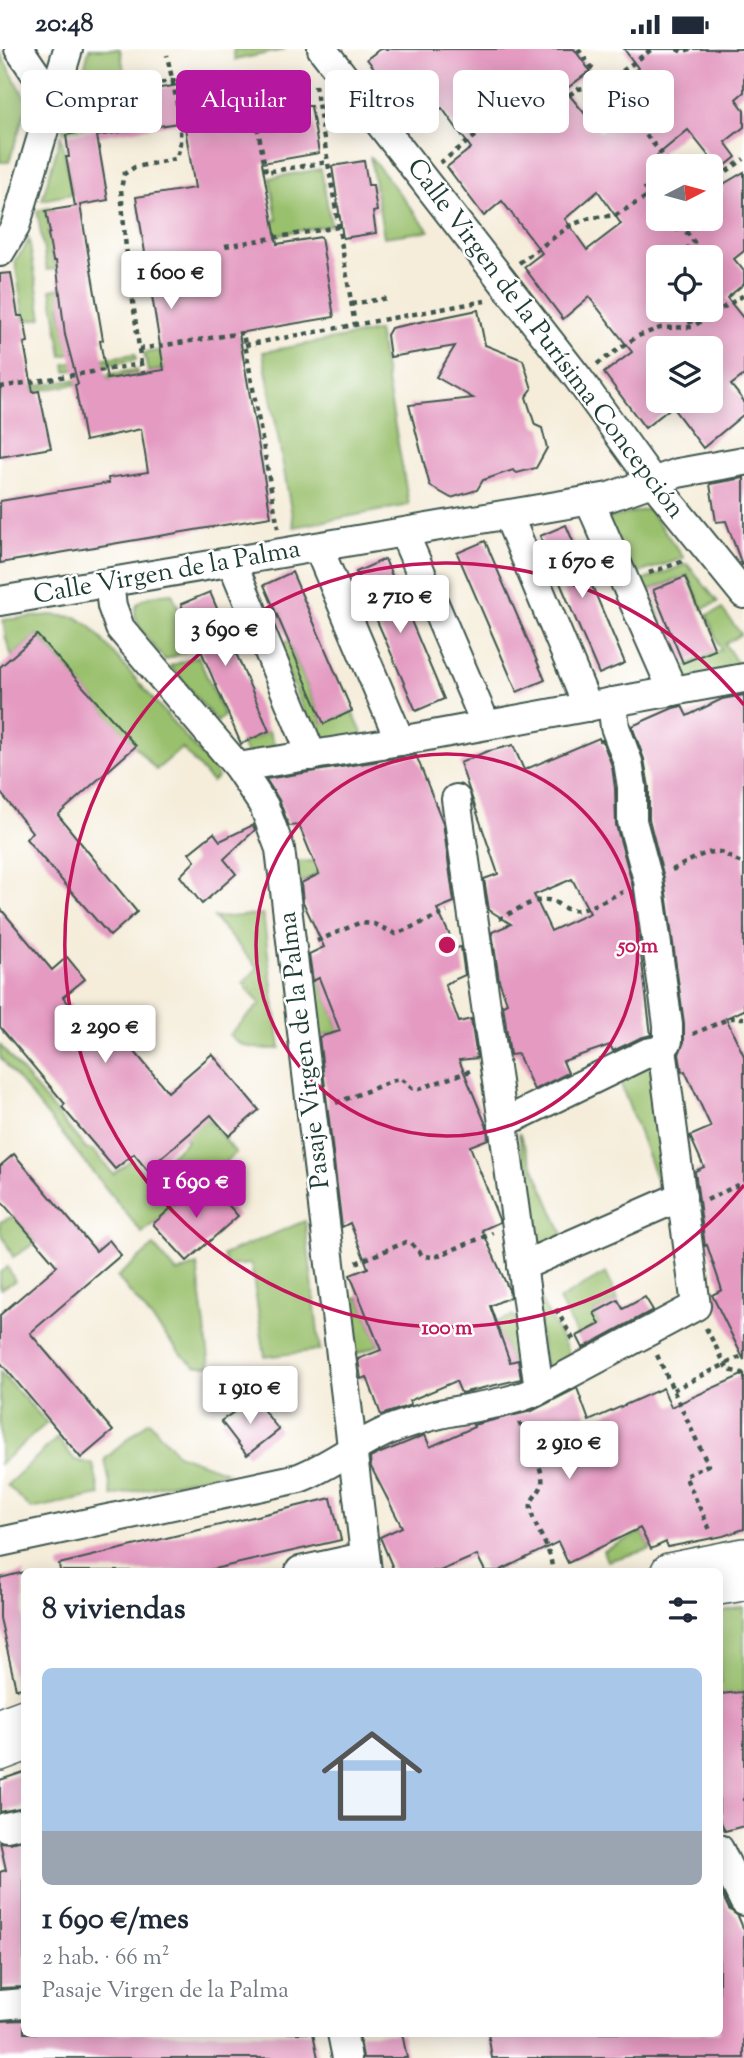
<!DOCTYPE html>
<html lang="es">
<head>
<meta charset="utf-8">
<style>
	:root { --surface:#fff; --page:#f2f2f3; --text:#1f2937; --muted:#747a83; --accent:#b5179e }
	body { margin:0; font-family:"Sorts Mill Goudy",serif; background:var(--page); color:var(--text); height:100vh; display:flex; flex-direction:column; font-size:26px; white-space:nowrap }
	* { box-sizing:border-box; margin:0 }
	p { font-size:23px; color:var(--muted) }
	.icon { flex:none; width:38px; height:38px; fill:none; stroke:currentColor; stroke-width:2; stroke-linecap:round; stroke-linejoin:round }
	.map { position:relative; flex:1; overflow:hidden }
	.drawer { position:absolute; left:21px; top:1519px; width:702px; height:469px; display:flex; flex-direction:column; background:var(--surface); border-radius:10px; box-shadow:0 4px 18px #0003 }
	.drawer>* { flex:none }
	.banner { position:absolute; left:21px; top:21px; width:704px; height:63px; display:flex; gap:14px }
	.needle { width:46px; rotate:84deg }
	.buttons { position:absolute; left:646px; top:105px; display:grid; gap:14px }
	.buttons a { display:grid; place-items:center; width:77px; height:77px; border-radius:10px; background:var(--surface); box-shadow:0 4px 18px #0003; font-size:35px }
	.price { position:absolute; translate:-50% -60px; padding:0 16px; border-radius:7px; background:#fff; color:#222; font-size:23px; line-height:46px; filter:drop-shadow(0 2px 4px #0008) }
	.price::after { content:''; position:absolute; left:50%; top:42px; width:21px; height:16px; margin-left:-10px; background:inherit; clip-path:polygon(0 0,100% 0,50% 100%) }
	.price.active { background:var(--accent); color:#fff }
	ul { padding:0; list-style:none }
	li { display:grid; align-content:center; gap:14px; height:371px; padding:0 21px }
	li span { display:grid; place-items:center; height:217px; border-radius:10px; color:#555 }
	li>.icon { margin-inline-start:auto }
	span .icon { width:126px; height:126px; fill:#fffc; stroke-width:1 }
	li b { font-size:30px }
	h2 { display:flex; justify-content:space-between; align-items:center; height:84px; padding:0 21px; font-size:30px }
	.chip { padding:0 24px; border-radius:10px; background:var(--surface); box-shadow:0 4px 18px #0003; font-size:24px; line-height:63px }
	.chip.active { background:var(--accent); color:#fff }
	.status { display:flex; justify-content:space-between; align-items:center; height:49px; padding:0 35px; background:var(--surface); direction:ltr }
	.status svg { height:19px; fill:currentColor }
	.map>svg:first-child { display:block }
</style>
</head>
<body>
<div class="status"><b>20:48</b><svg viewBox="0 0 49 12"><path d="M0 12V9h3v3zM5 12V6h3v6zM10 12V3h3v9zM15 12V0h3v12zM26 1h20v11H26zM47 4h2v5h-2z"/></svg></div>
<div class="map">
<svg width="744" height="2009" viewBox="0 0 744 2009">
	<rect width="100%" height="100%" fill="#fff"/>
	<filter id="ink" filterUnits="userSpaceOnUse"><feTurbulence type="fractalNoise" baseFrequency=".0143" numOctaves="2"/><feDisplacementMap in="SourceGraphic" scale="14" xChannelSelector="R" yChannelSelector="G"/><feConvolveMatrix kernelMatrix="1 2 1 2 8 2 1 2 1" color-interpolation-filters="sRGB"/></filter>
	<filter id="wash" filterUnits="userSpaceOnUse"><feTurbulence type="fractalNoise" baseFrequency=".00686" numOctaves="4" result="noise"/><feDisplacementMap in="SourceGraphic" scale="28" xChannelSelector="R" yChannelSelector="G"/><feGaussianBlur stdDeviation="1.57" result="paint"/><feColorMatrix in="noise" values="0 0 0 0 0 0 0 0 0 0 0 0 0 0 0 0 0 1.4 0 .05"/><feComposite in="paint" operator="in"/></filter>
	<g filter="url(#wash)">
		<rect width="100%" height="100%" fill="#f5edda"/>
		<g fill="#99c06c" stroke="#5c7e50" stroke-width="2">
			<path d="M89,0H120L124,22L82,29Z"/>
			<path d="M233,0H284V1L235,11Z"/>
			<path d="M0,4L28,54L9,113H0Z"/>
			<path d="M87,51L91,79L64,83L62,79L69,53Z"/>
			<path d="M61,86L72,145L42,151Z"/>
			<path d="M370,107L429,182L384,188Z"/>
			<path d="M321,120L331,176L220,196L218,181L277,171L270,129Z"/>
			<path d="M48,159L56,161L48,185L53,212H55L57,220L47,221L37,162Z"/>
			<path d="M29,190L42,269L24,272L15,211L23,202Z"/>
			<path d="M60,239L63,256L60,257L71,305L62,307L51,241Z"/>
			<path d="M378,282L409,456L294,478L263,303Z"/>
			<path d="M240,288L243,307L148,323L144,304Z"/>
			<path d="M135,305L136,311L66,322L65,315Z"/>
			<path d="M136,321L137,325L0,348V343Z"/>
			<path d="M648,460L684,509L632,526L606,470Z"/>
			<path d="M687,515L718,553L702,560L688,526L649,541L662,573L654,577L636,534Z"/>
			<path d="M172,544L194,599L165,611C140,581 109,548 172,544Z"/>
			<path d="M722,560L741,585L725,595L742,621L678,635L658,589L666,585L681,618L721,601L707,566Z"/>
			<path d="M51,566L76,568L91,578L210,716L218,728L212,733L182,699L156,721L37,586L12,608L6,590L3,571Z"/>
			<path d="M288,592L323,674L352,662L365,690L319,699L277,597Z"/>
			<path d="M198,607L224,667L217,673L170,617Z"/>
			<path d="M269,682L279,707L252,713L241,695Z"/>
			<path d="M313,812L329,820L295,836L292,813Z"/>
			<path d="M263,865L280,999L275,1000C259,1000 241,1000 229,986L260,955L243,934L258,919L214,869Z"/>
			<path d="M319,929L340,982L314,989L307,934Z"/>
			<path d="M0,996L86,1100L94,1102L113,1125L132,1110L147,1127L187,1092L173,1072L194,1054L236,1104L142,1184L0,1008Z"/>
			<path d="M650,1013L670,1144L659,1148L657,1132L619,1030Z"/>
			<path d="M519,1084L564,1188L533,1199Z"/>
			<path d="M14,1167L37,1193L13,1208L0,1182V1173Z"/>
			<path d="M305,1172L320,1301L265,1308L251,1215L227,1217L223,1206Z"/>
			<path d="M154,1197L177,1224L197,1216L210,1317H195L180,1304L117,1228Z"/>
			<path d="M8,1218L15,1232L0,1240V1223Z"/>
			<path d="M606,1224L618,1251L594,1264L600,1275L577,1287L559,1251Z"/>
			<path d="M533,1237L575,1315L546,1328Z"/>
			<path d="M359,1248L379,1296L356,1305L349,1251Z"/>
			<path d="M514,1267L526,1309L510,1313L495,1273Z"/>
			<path d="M0,1323L47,1374L0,1415Z"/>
			<path d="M149,1372L177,1405L227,1423L112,1447L105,1410Z"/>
			<path d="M57,1389L75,1411L93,1415L100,1446L31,1460L7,1436Z"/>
			<path d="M642,1483L651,1500L607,1512L603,1502Z"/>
			<path d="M744,1559V1662L742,1643L719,1645V1634L722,1633L719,1619V1564Z"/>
		</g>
		<g id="blocks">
			<g fill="#e49ac1" fill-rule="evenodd">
				<path d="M380,0H574L590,22L565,41L600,83L631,57L616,37L638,19L624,0H744V43L736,50L744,61V78L725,93L736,108L720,121L688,81L654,109L658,114V128L644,139L658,157V170H668L677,182L691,170H710V152L723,142L720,137L744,123V202L734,210L744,222V235L727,249L744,270V326L731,336L744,352V365L703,399L672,358L645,379L604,324L632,303L589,248L563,270L524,218L542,204L502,152L484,167L447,118L471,99L442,59L439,61L429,50L410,65L367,10ZM598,142L621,175L587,201L565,170ZM658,208H710V261H658ZM658,299H710V352H658Z"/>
				<path d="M302,33L306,57H311L319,104L262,114L277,195L321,188L334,268L239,284L271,468L0,514V452L109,434L108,429L148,423L141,380L85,392L75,336L78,335L65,286L56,212H53L48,185L50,184L46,162L77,157H75L66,108H69L66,86L92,81L87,51L123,43L136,41L137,43L191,34L197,70L273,57L272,51L275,50L273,39ZM184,73L195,139L136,148L164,321L107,330L100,292L103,291L80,156L108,151L97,87Z"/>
				<path d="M364,112L368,136H373L375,150L377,162L373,163L376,184L343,189L332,117Z"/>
				<path d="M11,224L18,267H23L26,281L28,293L24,294L33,343L39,342L51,399L0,408V225Z"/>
				<path d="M478,261L485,296L523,311L532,340L526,348L535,376L542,379L547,399L536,419L517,424L513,421L483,431L477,441L451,449L430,437L409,356L473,349L436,328L455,297L390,308L387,286L391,279Z"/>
				<path d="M744,429V515L742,516L726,472L716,473L710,435Z"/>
				<path d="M566,476L625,614L599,625L540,487Z"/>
				<path d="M485,492L545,631L517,643L457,504Z"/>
				<path d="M385,510L444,650L416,662L356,523Z"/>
				<path d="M292,523L352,662L324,675L264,536Z"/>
				<path d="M685,528L715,601L683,614L653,541Z"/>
				<path d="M210,543L269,682L241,695L181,555Z"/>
				<path d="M37,586L136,697L58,766L137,863L110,887L26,790L32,783L0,743V618Z"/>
				<path d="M744,646V961L726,969L744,1007V1311L712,1246L722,1241L707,1196L705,1197L695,1122L704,1118L690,1087L711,1078L685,1022L682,1023L679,1005L684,993V974L664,829L649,770V738L644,710L632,677L673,659L682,657L687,667L722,650Z"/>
				<path d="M599,689L600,692L602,691L612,717L615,739L616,776L632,834L651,986L640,989L613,1002L610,996L563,1012L568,1024L534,1041L518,1005L510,1006L503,956L507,954L499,931L492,883L511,875L489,861L484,830L498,825L460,714L485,703L513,696L524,721ZM572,830L590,864L551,882L534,846Z"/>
				<path d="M416,706L443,774L454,853L437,860L456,899L461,898L465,926L445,935L459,973L471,970L477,1009L459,1011L487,1078L488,1090L470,1097L500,1173L482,1181L509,1241L510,1248L490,1257L510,1313L518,1311L521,1330L461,1344L456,1332L409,1352L411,1356L381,1366L367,1328L361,1330L358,1310L381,1301L350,1226L368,1219L350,1174L342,1178L319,988L340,982L319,929L313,932L309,905L324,898L303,853L301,834L319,825L299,776L289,777L279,751L266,730Z"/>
				<path d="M253,776L255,781L224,810L236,825L202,855L180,827L195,812L189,804L214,784L220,792Z"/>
				<path d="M0,859L52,921L67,908L85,930L63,948L96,987L118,969L137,992L130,997L168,1043L212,1005L259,1061L229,1087L211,1066L147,1121L134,1105L115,1120L62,1058L65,1055L0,978Z"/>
				<path d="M14,1105L96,1202L109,1191L121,1206L30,1284L113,1382L81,1409L0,1313V1266L57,1217L0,1151V1117Z"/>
				<path d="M205,1129L238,1167L187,1212L153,1175Z"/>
				<path d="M645,1248L653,1261L583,1299L577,1287L600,1275L594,1264L618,1251L623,1260Z"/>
				<path d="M744,1325V1480L723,1487L668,1498L666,1493L651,1500L640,1479L568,1514L558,1493L499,1522H485L477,1506L440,1522H394L380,1488L402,1478L371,1418L370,1409L378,1405L425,1386L430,1398L474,1378L473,1376L532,1362L577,1339L589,1372L663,1339L671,1358Z"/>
				<path d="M254,1349L279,1381L247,1406L221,1372Z"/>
				<path d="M331,1449L341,1491L205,1522H60L59,1515Z"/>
				<path d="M24,1523V1639L16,1640L0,1569V1529Z"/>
				<path d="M742,1643L744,1662V1777L725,1782L719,1769V1645Z"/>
				<path d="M24,1723V1758L0,1763V1731Z"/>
				<path d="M24,1791V1938L0,1939V1823L6,1821L0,1793L9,1794Z"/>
				<path d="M719,1839L729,1860L738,1867L744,1881V2009H492L488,1984H719Z"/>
				<path d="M24,1971V1984H313L318,2009H0V1972Z"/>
				<path d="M359,1984H402L407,2009H363Z"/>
			</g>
		</g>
	</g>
	<g filter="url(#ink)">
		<use href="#blocks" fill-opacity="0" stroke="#3f574d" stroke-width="2"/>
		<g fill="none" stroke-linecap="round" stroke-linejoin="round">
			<g stroke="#3f574d" stroke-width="32">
				<g id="minor">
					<path d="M19,0L53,50"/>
					<path d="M322,0L578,329L653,433L744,545"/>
					<path d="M0,203L15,178L68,0"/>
					<path d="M589,451L673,642"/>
					<path d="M508,466L588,658"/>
					<path d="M404,484L486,676"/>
					<path d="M318,498L400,692L744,629"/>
					<path d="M232,513L312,707"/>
					<path d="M109,534L112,557L120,579L238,718L264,757L280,800L367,1522"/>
					<path d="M0,552L609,448L678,424L744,412"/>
					<path d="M612,653L615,678L628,713L632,738V772L648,831L668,976V992L659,1004"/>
					<path d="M238,718L400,692"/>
					<path d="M456,750L503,1074"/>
					<path d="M522,1217L682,1147"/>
					<path d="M0,1493L299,1429C333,1416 360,1392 394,1379C409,1374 425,1368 440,1365C476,1357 505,1356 539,1341L696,1257L663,1007L657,1002L647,1004L503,1074L539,1341"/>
					<path d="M300,1522L364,1508"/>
					<path d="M6,1778L24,1774"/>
					<path d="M719,1800L744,1852"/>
					<path d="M0,1956L24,1954"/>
					<path d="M342,1984L347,2009"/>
				</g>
			</g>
			<g stroke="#3f574d" stroke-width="38">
				<g id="major">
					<path d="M669,1522L744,1507"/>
					<path d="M719,1538L744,1534"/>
					<path d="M0,1677L24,1668"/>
					<path d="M0,1704L24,1695"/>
				</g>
			</g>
			<g stroke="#3f574d" stroke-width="4.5" stroke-dasharray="5 5" stroke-linecap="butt">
				<path d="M578,0L604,36L672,117"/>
				<path d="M677,0L682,3L690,0"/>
				<path d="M248,29L266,123L328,113"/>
				<path d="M315,36L355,276"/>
				<path d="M82,46L190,29"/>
				<path d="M440,114L486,79L506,71L534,70L578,40L604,36L652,0"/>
				<path d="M710,134L744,110"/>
				<path d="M225,197L338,178"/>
				<path d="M678,208L694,193L684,180L681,170"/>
				<path d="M519,214L571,176L590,169L616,166L658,141"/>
				<path d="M351,255L388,249"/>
				<path d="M686,261L692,278"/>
				<path d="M245,296L485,252"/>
				<path d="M139,300L243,284L278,479"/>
				<path d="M141,315L125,190L121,140L124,125L135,118L175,110C189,92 171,28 167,6"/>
				<path d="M597,315L638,287L660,279L692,278L744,246"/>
				<path d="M0,338L141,315L143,324"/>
				<path d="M649,524L684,512"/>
				<path d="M672,821C685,815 709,798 723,804C731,808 735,813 744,814"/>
				<path d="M499,870C512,864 530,851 545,851C555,850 560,859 570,861C587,863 607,849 623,843"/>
				<path d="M317,892L359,874L374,875L396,885L447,863"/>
				<path d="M693,985L730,969H744"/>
				<path d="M336,1054L395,1031L401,1030L412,1039L419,1040L470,1022"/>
				<path d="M707,1151L744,1133"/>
				<path d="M356,1214L406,1193L411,1194L423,1207L435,1208L493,1184"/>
				<path d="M556,1260L574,1292"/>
				<path d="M706,1279L728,1321L742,1324L744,1328"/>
				<path d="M657,1306L708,1416L685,1427L711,1483"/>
				<path d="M673,1341L744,1306"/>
				<path d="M519,1373C525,1388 545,1420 542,1435C540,1445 529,1449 531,1460C534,1481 552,1497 552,1522"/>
			</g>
			<use href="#minor" stroke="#fff" stroke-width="28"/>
			<use href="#major" stroke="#fff" stroke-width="35"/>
		</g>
	</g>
	<g fill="none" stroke="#c2185b" stroke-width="3.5">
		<circle cx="447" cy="896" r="191"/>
		<path d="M744 1136A382 382 0 1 1 744 656"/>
	</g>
	<g text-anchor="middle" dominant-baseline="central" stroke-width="5" stroke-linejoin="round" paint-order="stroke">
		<g font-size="26" fill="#1f3d34" stroke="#fff">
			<text transform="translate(545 290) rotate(53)">Calle Virgen de la Purísima Concepción</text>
			<text transform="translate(167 524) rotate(-10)">Calle Virgen de la Palma</text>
			<text transform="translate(305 1001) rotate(-97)">Pasaje Virgen de la Palma</text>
		</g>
	</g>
	<circle cx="447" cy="896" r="10" fill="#c2185b" stroke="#fff" stroke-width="3.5"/>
	<g font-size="21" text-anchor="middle" font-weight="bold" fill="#c2185b" stroke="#fff" stroke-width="5" stroke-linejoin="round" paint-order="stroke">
		<text x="638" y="903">50 m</text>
		<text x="447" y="1285">100 m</text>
	</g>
</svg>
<div class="buttons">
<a><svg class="needle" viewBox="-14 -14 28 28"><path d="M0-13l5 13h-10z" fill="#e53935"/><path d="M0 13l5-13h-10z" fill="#747a83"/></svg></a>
<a><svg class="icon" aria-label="locate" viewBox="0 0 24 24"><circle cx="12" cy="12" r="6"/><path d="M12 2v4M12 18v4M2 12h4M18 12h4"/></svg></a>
<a><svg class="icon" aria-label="layers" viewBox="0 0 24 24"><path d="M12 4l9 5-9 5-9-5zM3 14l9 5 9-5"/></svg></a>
</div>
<b class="price" style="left:171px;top:262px">1 600 €</b>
<b class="price" style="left:582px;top:551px">1 670 €</b>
<b class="price" style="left:400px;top:586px">2 710 €</b>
<b class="price" style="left:225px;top:619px">3 690 €</b>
<b class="price" style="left:105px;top:1016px">2 290 €</b>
<b class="price active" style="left:196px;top:1171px">1 690 €</b>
<b class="price" style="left:250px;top:1377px">1 910 €</b>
<b class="price" style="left:569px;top:1432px">2 910 €</b>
<div class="banner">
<a class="chip">Comprar</a>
<a class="chip active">Alquilar</a>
<a class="chip">Filtros</a>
<a class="chip">Nuevo</a>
<a class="chip">Piso</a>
</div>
<section class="drawer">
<h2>8 viviendas<svg class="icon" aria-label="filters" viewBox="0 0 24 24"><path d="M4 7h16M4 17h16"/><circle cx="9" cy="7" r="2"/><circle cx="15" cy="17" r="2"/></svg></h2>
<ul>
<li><span style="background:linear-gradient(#a9c7e8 75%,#9aa5b1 0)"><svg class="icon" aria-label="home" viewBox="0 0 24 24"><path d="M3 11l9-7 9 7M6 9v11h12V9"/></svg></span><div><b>1 690 €/mes</b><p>2 hab. · 66 m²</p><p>Pasaje Virgen de la Palma</p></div></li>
</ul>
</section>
</div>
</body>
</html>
